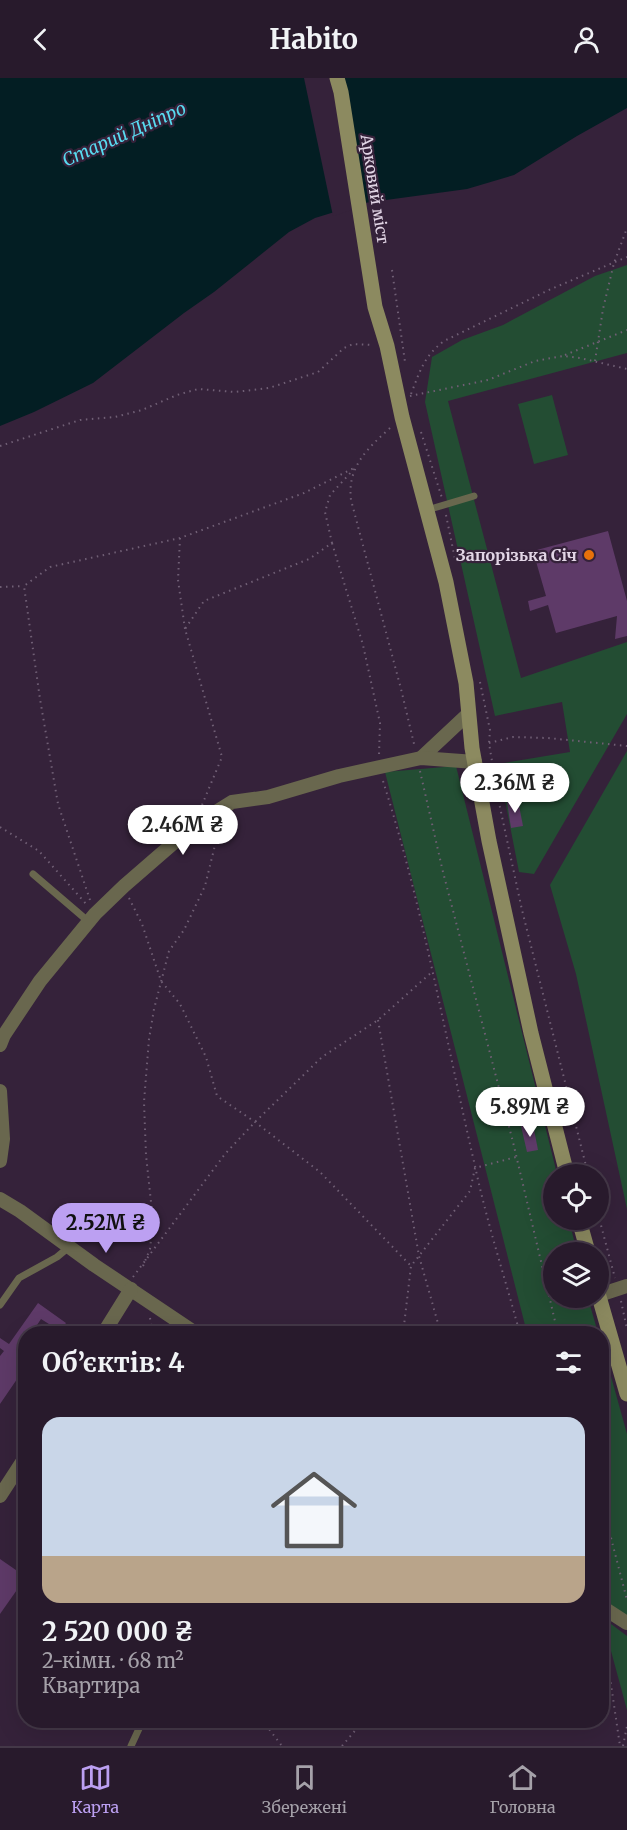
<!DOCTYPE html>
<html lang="uk">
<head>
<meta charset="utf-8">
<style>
	:root { --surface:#281a2c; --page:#342738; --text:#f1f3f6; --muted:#a5a1a9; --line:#443848; --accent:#bca0f2 }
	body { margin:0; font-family:Merriweather,serif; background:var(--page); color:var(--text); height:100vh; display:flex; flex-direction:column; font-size:22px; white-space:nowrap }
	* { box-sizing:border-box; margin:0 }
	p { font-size:20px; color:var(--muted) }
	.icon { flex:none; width:33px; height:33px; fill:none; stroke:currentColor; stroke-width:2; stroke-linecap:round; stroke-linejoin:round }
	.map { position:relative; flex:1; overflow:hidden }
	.details { position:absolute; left:18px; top:1248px; width:591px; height:402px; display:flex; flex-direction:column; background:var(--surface); border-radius:24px; box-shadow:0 6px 24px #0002,0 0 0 2px var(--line) }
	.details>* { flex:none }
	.fabs { position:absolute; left:543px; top:1086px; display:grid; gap:12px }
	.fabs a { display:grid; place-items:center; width:66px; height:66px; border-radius:50%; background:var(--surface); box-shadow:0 6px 24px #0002,0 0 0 2px var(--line); font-size:30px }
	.price { position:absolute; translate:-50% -51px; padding:0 14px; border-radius:21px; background:#fff; color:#222; font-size:20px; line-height:39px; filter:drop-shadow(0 2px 3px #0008) }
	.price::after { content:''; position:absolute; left:50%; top:36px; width:18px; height:14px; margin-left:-9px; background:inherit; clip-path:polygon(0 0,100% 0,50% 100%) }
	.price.on { background:var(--accent); color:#111 }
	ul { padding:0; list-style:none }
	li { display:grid; align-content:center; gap:12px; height:318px; padding:0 24px }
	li+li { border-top:2px solid var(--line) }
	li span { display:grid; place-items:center; height:186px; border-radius:18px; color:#555 }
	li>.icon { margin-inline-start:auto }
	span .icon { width:108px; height:108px; fill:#fffc; stroke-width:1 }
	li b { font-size:26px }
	h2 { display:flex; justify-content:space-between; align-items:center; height:72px; padding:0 24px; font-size:26px }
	header { display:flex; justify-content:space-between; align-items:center; height:78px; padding:0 24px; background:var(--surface); font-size:27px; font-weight:700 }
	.tabs { display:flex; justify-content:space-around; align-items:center; height:84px; border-top:2px solid var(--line); background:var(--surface); font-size:16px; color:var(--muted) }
	.tabs a { display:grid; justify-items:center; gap:3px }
	.tabs .on { color:var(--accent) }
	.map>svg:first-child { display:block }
</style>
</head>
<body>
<header><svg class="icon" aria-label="back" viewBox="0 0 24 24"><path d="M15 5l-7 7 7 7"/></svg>Habito<svg class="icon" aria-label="person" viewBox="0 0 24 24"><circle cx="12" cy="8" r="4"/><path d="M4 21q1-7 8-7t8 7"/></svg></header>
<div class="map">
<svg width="627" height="1668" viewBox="0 0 627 1668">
	<rect width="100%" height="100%" fill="#35223a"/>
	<g fill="#234d33">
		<path d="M627,187V275L448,323L521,600L627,564V636L534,796L519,794L498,686L570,674L562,624L495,638L425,324L432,279L462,262L503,247L595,198Z"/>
		<path d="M552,317L568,377L534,386L518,326Z"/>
		<path d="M627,673V1131L576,896L550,807Z"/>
		<path d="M456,688L557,1096H554V1142H569L577,1174H554V1220H588L598,1255H527L385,694Z"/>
		<path d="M602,1266L627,1356V1541L602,1525Z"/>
		<path d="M607,1543L627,1558V1632L611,1573Z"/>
	</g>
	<path fill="#031e23" d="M0,0H627V30L577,58L514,97L467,111L364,125L315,140L289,154L214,214L184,235L93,305L34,334L0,348Z"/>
	<path fill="#35223a" d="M304,0H338L365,128L333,138Z"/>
	<g fill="#5e3a68">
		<path d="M608,453L627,523V558L615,561L617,538L556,555L548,527L530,533L528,523L546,518L533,473Z"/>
		<path d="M518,722L523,748L511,750L507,724Z"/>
		<path d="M533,1046L538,1072L527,1074L521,1048Z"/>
		<path d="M38,1225L66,1245L60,1253L41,1241L31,1256H26V1263L19,1273L26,1277V1288L0,1326V1278L4,1273L0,1270V1260L9,1266Z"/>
		<path d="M0,1481L26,1499L0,1536Z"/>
	</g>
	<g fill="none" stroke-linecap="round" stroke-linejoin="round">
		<g stroke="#705f75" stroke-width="2" stroke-dasharray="1.5 4.5" stroke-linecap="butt">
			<path d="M392,192L405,284"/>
			<path d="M565,277L627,252"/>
			<path d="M595,283L603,231L614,185L627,150"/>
			<path d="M411,316C420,293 424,278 444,263L551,211L627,179"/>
			<path d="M410,318L488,302L535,283L563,278L580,280L627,291"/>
			<path d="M390,350C367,371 347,389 351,422L401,611L415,670"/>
			<path d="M421,354L442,420"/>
			<path d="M0,368L80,342L115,339L142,332L177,317L198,311L235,314L269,310L318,294L344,270L353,266L372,267"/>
			<path d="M446,437L455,481"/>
			<path d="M180,460L178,502L185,551"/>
			<path d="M332,465L363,567L380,645L379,677"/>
			<path d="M0,509L24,508"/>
			<path d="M480,604L490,652L489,665L498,720L522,832L588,1096"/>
			<path d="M489,665L513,659L548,660L627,668"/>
			<path d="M420,693L443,794L513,1064L558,1256"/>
			<path d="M383,703C423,829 445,959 475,1088C487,1145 505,1200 520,1256"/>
			<path d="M202,727L222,679L185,551L204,523L309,481L332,465L325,434L330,417L354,391"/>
			<path d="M0,749L39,773L87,827"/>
			<path d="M129,820L142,846L161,903L180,926L206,979L217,1018L255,1044L320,1094L411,1188"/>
			<path d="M90,822L58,726L40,621L24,508L50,489L180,460L304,415L356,389"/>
			<path d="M378,942L419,1178L441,1256"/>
			<path d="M598,1136L615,1200"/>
			<path d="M143,1188L150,1171L153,1143L146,1077L144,1024L149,961L154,931L169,873L184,852L205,808L217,759L223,746"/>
			<path d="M133,1199L225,1076L255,1044L322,979L378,942L433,893"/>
			<path d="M621,1223L627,1251"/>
			<path d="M150,1240L153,1256"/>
			<path d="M403,1256L411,1188L470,1113L475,1090L516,1079"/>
			<path d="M602,1425L627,1522"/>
			<path d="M602,1545L620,1668"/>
			<path d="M262,1642L282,1668"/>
			<path d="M342,1668L364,1642"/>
			<path d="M623,1668L627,1648"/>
		</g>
		<g stroke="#69674e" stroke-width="7">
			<path d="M427,432L474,418"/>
			<path d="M33,796L89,844"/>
			<path d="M0,1227L19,1200L57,1179L69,1169"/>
			<path d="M131,1668L143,1642"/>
		</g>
		<g stroke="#69674e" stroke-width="14">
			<path d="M421,680L468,636"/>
			<path d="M0,967L4,957L40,903L95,836L124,808L192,749L232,724L268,719L339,698L421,680L475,684"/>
			<path d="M0,1013L3,1061L0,1083"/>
			<path d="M0,1121L20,1133L94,1187L197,1256"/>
			<path d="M599,1217L627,1208"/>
			<path d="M103,1256L131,1211"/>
			<path d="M0,1418L26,1378"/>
			<path d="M602,1529L627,1545"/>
		</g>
		<g stroke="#8c8a60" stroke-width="15">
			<path d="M337,0L341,14L375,229L387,268L402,339L446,504L466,605L472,670L489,763L531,955L567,1096"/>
			<path d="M579,1142L588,1174"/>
			<path d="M598,1215L627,1316"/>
		</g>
	</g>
	<circle fill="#e8710a" stroke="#35223a" stroke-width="2" cx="589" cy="477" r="6"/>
	<g text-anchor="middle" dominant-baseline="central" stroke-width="4.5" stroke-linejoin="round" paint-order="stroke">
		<g font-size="16" fill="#e2d6e6" stroke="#35223a">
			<text transform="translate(375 111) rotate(81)">Арковий міст</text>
		</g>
		<g font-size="16" font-weight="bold" fill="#e2d6e6" stroke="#35223a" text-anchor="end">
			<text x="577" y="477">Запорізька Січ</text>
		</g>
		<g font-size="18" font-style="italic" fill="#58dbf0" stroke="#35223a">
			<text transform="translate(124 56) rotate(-24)">Старий Дніпро</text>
		</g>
	</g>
</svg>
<div class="fabs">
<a><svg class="icon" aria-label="locate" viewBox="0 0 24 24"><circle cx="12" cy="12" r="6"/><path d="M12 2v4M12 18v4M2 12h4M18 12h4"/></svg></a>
<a><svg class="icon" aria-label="layers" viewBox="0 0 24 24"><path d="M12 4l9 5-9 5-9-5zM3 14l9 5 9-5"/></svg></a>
</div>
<b class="price" style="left:515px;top:736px">2.36M ₴</b>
<b class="price" style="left:183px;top:778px">2.46M ₴</b>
<b class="price" style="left:530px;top:1060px">5.89M ₴</b>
<b class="price on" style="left:106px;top:1176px">2.52M ₴</b>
<section class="details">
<h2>Об’єктів: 4<svg class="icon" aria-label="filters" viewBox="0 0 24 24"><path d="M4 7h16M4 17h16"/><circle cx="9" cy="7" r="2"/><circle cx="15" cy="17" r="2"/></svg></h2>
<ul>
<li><span style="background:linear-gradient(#c9d6e8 75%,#b9a48a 0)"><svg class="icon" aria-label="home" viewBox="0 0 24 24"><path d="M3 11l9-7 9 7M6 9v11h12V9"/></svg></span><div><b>2 520 000 ₴</b><p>2-кімн. · 68 m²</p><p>Квартира</p></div></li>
</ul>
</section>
</div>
<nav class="tabs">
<a class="on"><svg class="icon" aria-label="map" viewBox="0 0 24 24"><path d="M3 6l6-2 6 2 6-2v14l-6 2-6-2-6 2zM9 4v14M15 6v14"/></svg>Карта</a>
<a><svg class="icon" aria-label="saved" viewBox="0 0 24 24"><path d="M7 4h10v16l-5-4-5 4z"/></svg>Збережені</a>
<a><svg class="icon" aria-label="home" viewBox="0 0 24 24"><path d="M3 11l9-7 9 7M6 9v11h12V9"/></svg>Головна</a>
</nav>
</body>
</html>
